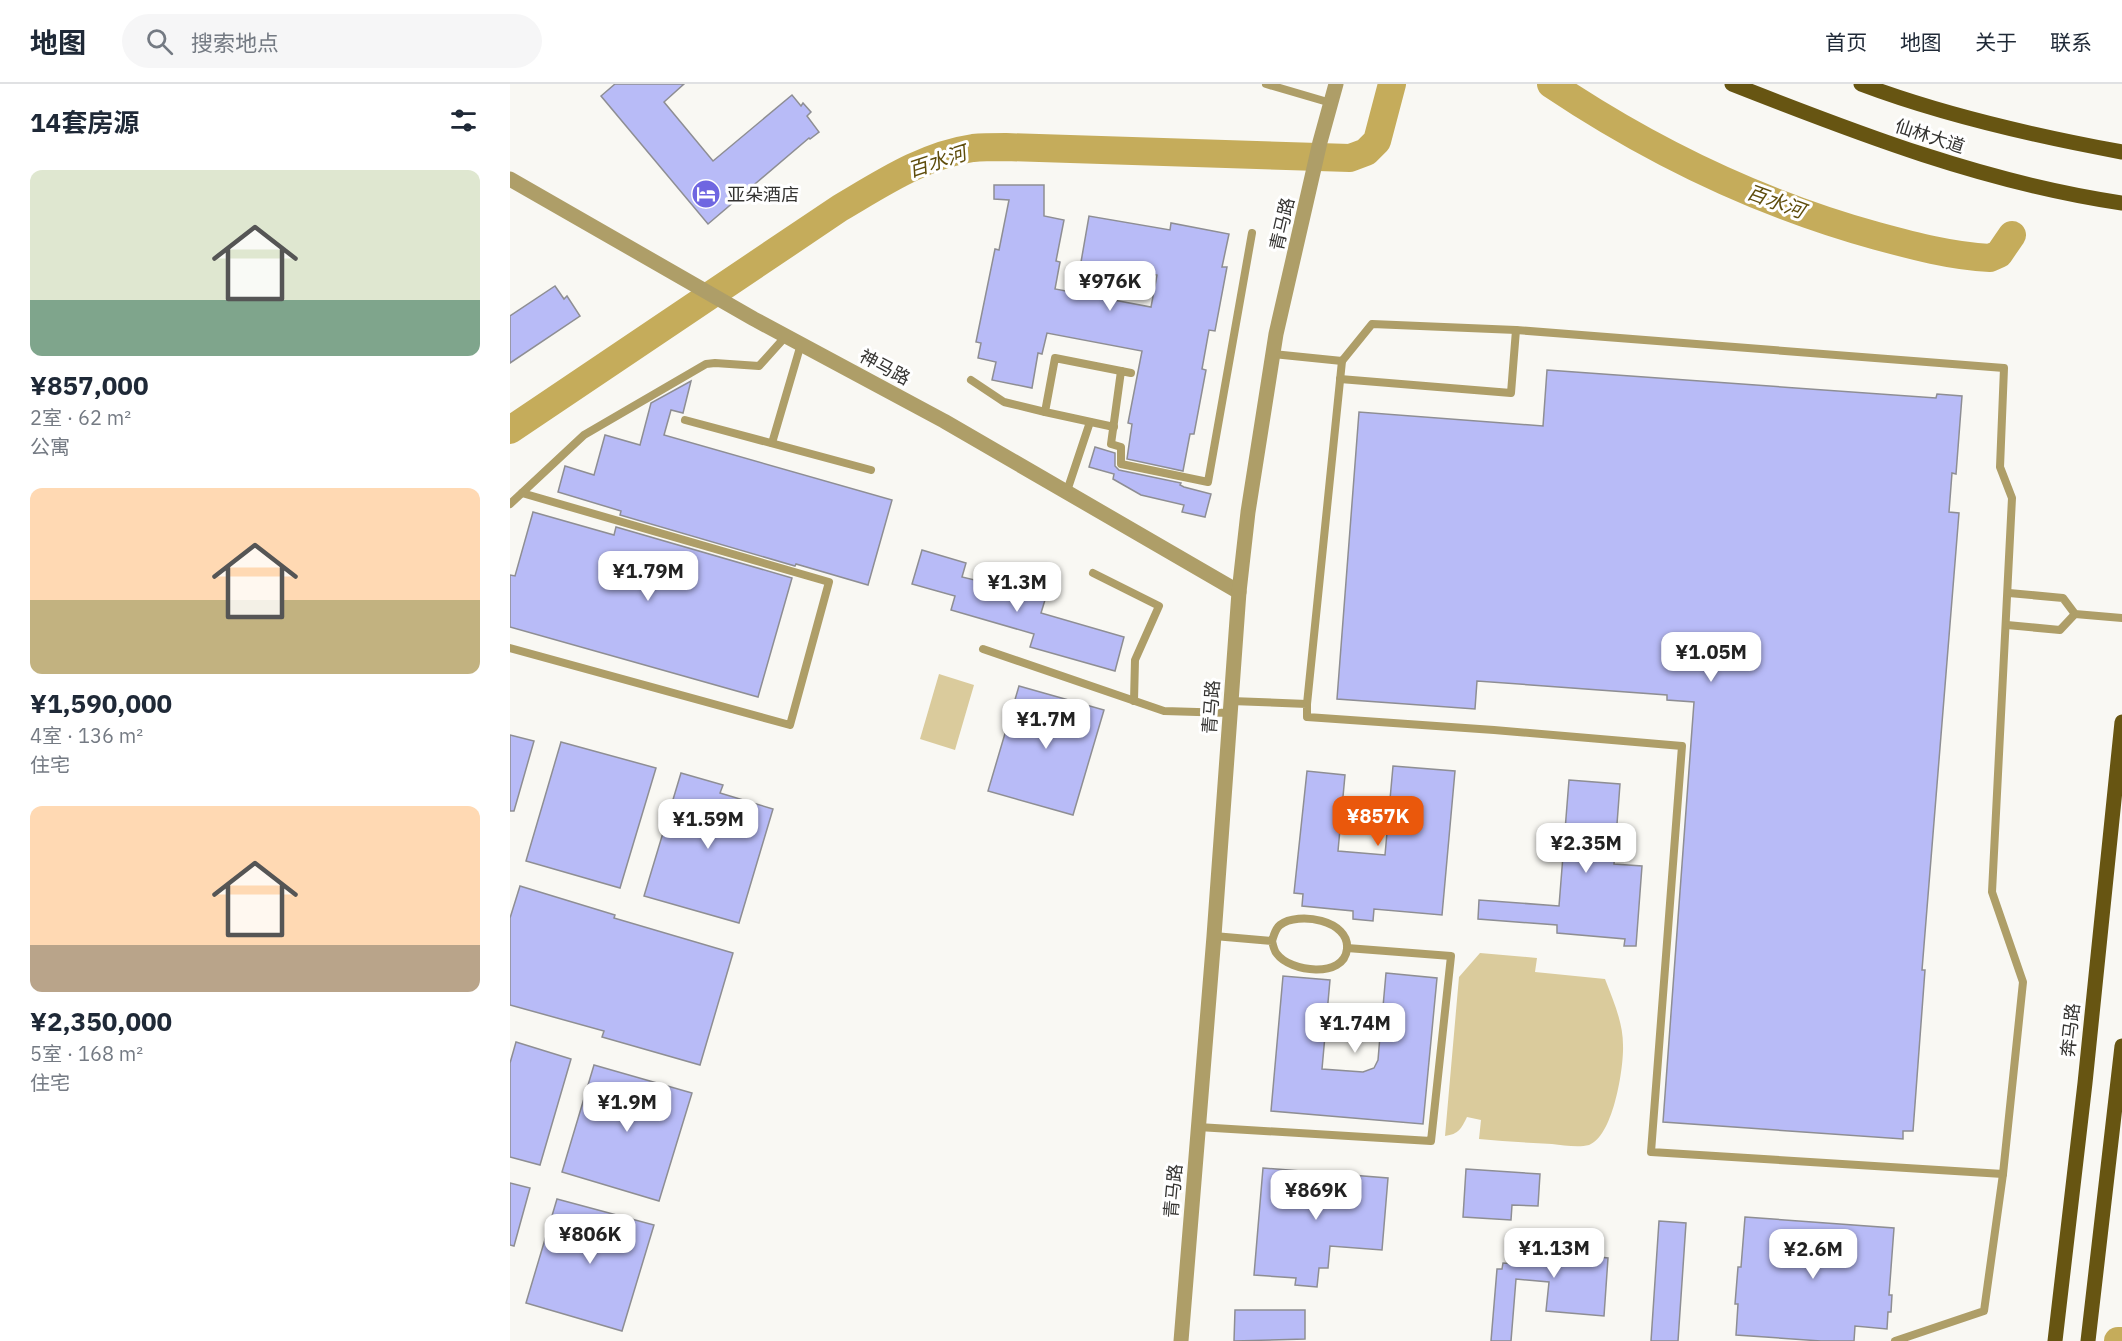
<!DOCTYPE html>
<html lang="zh">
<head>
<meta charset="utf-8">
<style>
	:root { --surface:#fff; --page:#f6f6f7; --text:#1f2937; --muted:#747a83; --line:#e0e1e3; --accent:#ea580c }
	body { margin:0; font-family:"IBM Plex Sans","Noto Sans SC",sans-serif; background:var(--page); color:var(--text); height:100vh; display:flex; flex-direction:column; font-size:22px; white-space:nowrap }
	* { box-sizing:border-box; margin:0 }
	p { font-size:20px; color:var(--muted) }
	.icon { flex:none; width:33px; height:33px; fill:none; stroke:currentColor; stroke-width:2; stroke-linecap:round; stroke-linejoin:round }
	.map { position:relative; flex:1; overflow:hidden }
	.details { display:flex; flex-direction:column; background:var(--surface); width:510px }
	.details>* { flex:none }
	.price { position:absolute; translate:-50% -51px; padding:0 14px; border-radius:12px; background:#fff; color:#222; font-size:20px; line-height:39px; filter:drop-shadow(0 2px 3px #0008) }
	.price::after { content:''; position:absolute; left:50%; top:36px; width:18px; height:14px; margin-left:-9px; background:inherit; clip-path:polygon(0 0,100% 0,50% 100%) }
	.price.current { background:var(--accent); color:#fff }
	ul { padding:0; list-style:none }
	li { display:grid; align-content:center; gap:12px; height:318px; padding:0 30px }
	li span { display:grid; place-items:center; height:186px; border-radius:12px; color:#555 }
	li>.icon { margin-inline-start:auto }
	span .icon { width:108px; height:108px; fill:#fffc; stroke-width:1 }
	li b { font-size:26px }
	h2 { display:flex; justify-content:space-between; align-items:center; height:72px; padding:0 30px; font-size:26px }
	header { display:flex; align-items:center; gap:36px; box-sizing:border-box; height:84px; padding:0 30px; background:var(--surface); border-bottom:2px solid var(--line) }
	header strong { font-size:28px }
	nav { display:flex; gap:33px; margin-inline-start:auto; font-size:21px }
	.search { width:420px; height:54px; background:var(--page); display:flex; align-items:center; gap:15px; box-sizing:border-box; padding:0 21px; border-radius:33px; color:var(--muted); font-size:22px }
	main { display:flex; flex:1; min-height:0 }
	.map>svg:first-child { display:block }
</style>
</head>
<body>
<header>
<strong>地图</strong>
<div class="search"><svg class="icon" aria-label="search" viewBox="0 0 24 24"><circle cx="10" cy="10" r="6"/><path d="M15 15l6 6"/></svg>搜索地点</div>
<nav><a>首页</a><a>地图</a><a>关于</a><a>联系</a></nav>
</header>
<main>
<section class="details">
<h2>14套房源<svg class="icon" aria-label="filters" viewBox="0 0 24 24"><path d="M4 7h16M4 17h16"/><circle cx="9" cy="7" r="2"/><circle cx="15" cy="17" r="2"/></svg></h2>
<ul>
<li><span style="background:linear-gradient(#dfe7d0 70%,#7fa58c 0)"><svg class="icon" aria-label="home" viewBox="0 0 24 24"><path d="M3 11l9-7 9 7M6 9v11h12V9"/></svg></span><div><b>¥857,000</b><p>2室 · 62 m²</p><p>公寓</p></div></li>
<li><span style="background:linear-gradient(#ffd9b3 60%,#c2b280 0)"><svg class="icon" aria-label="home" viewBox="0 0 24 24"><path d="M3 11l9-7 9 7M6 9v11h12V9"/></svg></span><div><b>¥1,590,000</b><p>4室 · 136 m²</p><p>住宅</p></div></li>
<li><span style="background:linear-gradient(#ffd9b3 75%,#b9a48a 0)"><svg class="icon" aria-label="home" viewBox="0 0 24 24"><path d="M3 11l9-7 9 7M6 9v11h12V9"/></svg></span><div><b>¥2,350,000</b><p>5室 · 168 m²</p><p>住宅</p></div></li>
</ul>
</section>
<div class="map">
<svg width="1612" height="1257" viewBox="0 0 1612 1257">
	<rect width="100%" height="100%" fill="#f9f8f3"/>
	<g fill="#dacb9c">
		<path d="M429,590L464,601L445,666L410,655Z"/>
		<path d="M970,869L1027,874L1025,888L1095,895C1103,916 1113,938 1113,961C1114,984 1103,1053 1079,1061C1068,1064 1053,1061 1042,1060C1018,1059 993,1057 969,1055L971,1036L957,1033C951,1045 949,1050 935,1052L949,893Z"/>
	</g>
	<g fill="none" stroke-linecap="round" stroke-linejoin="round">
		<g stroke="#c5ac5b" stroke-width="28">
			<path d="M1041,0C1141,67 1251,120 1367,152C1404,162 1441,172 1480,174L1489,170L1502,151"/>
			<path d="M0,346L330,124C371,100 414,71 463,64C473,63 485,63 496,63L840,74L856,68L867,57L882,0"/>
			<path d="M1608,1257H1612"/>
		</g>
	</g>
	<g fill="#b8bbf7" stroke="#8e8e93" stroke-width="1.5">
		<path d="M105,0H174L154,18L203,77L282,11L291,22L293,19L301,28L297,32L309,48L300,55L299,54L198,140L91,12Z"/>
		<path d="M484,101H534V132L554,136L546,177L550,178L545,205L641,223L647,191L571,178L579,132L660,146L661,139L719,150L712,183H717L705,247L699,246L692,285L696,286L684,350H680L673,387L617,375L622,340L618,339L632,267L537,249L532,270L528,269L522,304L482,296L486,278L468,274L471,259L466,258L485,165L489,166L499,116L484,115Z"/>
		<path d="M45,202L54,215L57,212L70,232L0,279V232Z"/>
		<path d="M1037,286L1426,314L1427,310L1452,312L1446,390L1442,389L1439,428L1449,429L1412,886H1415L1403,1047H1393V1055L1153,1038L1184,618L1157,616V611L967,597L965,625L827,615L849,328L1033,342Z"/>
		<path d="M181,297L173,329L161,326L154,351L382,416L358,501L286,480L285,482L110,431L111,427L48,408L55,382L84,391L95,351L130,361L141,319Z"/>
		<path d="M585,363L605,369V382L609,386L671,399L670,401L674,403L701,410L695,433L672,428L674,421L631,411L603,395L604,390L579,383Z"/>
		<path d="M23,428L104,451L106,443L282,494L248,613L0,543V491L5,492Z"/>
		<path d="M412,466L456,479L452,493L502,505V507L535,516L531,529L614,553L605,587L520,563L524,550L441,526L445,512L402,500Z"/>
		<path d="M509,602L594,626L563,731L478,707Z"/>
		<path d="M0,651L24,657L4,727H0Z"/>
		<path d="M51,658L146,684L110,804L16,777Z"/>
		<path d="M883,682L945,687L932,831L864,825L863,837L843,835V827L792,822L793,810L784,809L797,687L835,691L828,767L875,771Z"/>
		<path d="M171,689L213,701L210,709L263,725L229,839L134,812Z"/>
		<path d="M1059,696L1110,700L1104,780L1132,782L1126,862H1114L1115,855L1047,849V841L968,835L969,816L1049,822Z"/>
		<path d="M10,802L105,831L104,834L223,869L190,981L92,953L94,947L0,921V834Z"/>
		<path d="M876,889L927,894L913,1040L761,1027L773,892L820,896L812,985L853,988L864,984L868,976L870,952H865L867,934H872Z"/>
		<path d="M6,958L61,975L30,1081L0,1073V979Z"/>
		<path d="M84,981L182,1009L149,1117L52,1088Z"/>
		<path d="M753,1084L878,1094L872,1166L820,1162L818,1184H809L807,1203L785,1201L786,1194L744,1191Z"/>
		<path d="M956,1085L1030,1090L1028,1122L1002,1121L1001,1136L953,1133Z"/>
		<path d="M0,1099L20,1104L4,1162L0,1161Z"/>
		<path d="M47,1115L144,1141L112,1247L16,1219Z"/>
		<path d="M1235,1133L1384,1144L1379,1211H1382L1381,1228H1378L1377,1245L1345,1242L1344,1257H1311L1226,1251L1228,1220H1225L1228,1183H1231Z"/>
		<path d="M1149,1137L1176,1139L1168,1257H1141Z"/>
		<path d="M1041,1151L1091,1154L1089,1173L1098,1174L1094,1232L1036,1227L1039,1198L1006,1195L1001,1257H981L987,1185H992L993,1179L1005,1180L1006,1168Z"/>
		<path d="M725,1226H795V1255L724,1257Z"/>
	</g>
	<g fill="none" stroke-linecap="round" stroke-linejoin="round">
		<g stroke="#ae9e68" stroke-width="8">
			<path d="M756,0L821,19"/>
			<path d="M763,270L832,277L862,240L1006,246L1494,284L1490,383L1502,414L1482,808L1513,898L1493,1090L1474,1227L1385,1257"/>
			<path d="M621,289L611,287L601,360L611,363V380L698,398L742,149"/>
			<path d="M830,295L1001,309L1006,246"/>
			<path d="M461,296L494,318L535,328"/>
			<path d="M175,336L361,386"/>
			<path d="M604,343L535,328L545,274L611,287"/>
			<path d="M262,359L291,260"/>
			<path d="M557,407L580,338"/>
			<path d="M0,420L74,351L196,280L205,279L249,282L276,252"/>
			<path d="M583,489L649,522L625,576L624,617"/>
			<path d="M1499,509L1553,514L1565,530L1612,534"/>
			<path d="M1497,541L1550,546L1565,530"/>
			<path d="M0,564L280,641L319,498L12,409"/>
			<path d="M473,565L654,627L720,629"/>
			<path d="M721,617L797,620V633L984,646L1172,662L1141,1068L1493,1090"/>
			<path d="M797,620L832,277"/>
			<path d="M704,852L762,857C763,861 764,867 767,870C780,888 834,895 837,865C840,836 788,827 770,841C765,845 764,851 762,857"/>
			<path d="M688,1043L921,1057L941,872L837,864"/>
		</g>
		<path stroke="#ae9e68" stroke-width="15" d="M0,95L244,235L434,337L729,508"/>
		<path stroke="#ae9e68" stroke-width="15" d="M671,1257L704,852L729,508L738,428L766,250L810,58L826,0"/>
		<g stroke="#675512" stroke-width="15">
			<path d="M1222,0C1349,50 1476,99 1612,119"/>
			<path d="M1351,0C1433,31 1525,52 1612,68"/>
			<path d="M1545,1257L1575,999L1612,638"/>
			<path d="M1578,1257L1612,962"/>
		</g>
	</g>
	<defs>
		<g id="hotel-disc" transform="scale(1.5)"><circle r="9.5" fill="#6f66e1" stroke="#fff"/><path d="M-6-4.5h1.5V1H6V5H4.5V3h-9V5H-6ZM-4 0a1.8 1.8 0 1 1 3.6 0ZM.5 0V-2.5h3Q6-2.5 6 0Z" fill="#fff"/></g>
	</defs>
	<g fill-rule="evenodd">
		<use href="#hotel-disc" x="196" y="110"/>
	</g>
	<g text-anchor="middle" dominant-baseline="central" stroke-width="6" stroke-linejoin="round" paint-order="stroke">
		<g font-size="18" fill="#353432" stroke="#fff">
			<text transform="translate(1420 52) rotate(18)">仙林大道</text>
			<text transform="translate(772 140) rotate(-77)">青马路</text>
			<text transform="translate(375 283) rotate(28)">神马路</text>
			<text transform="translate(701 623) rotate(-86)">青马路</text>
			<text transform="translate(1560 946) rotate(-84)">奔马路</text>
			<text transform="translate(663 1107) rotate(-85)">青马路</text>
		</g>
		<g font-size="18" fill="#353432" stroke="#fff" text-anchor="start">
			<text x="217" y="110">亚朵酒店</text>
		</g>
		<g font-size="20" font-style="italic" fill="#5f4d0c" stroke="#fff">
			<text transform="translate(427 77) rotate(-18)">百水河</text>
			<text transform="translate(1266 117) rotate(20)">百水河</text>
		</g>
	</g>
</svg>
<b class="price" style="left:600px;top:228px">¥976K</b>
<b class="price" style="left:138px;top:518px">¥1.79M</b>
<b class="price" style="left:507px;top:529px">¥1.3M</b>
<b class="price" style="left:1201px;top:599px">¥1.05M</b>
<b class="price" style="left:536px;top:666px">¥1.7M</b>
<b class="price current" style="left:868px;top:763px">¥857K</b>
<b class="price" style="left:198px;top:766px">¥1.59M</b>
<b class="price" style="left:1076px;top:790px">¥2.35M</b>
<b class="price" style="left:845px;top:970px">¥1.74M</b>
<b class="price" style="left:117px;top:1049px">¥1.9M</b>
<b class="price" style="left:806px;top:1137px">¥869K</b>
<b class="price" style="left:80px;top:1181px">¥806K</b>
<b class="price" style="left:1044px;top:1195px">¥1.13M</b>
<b class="price" style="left:1303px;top:1196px">¥2.6M</b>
</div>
</main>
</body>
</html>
